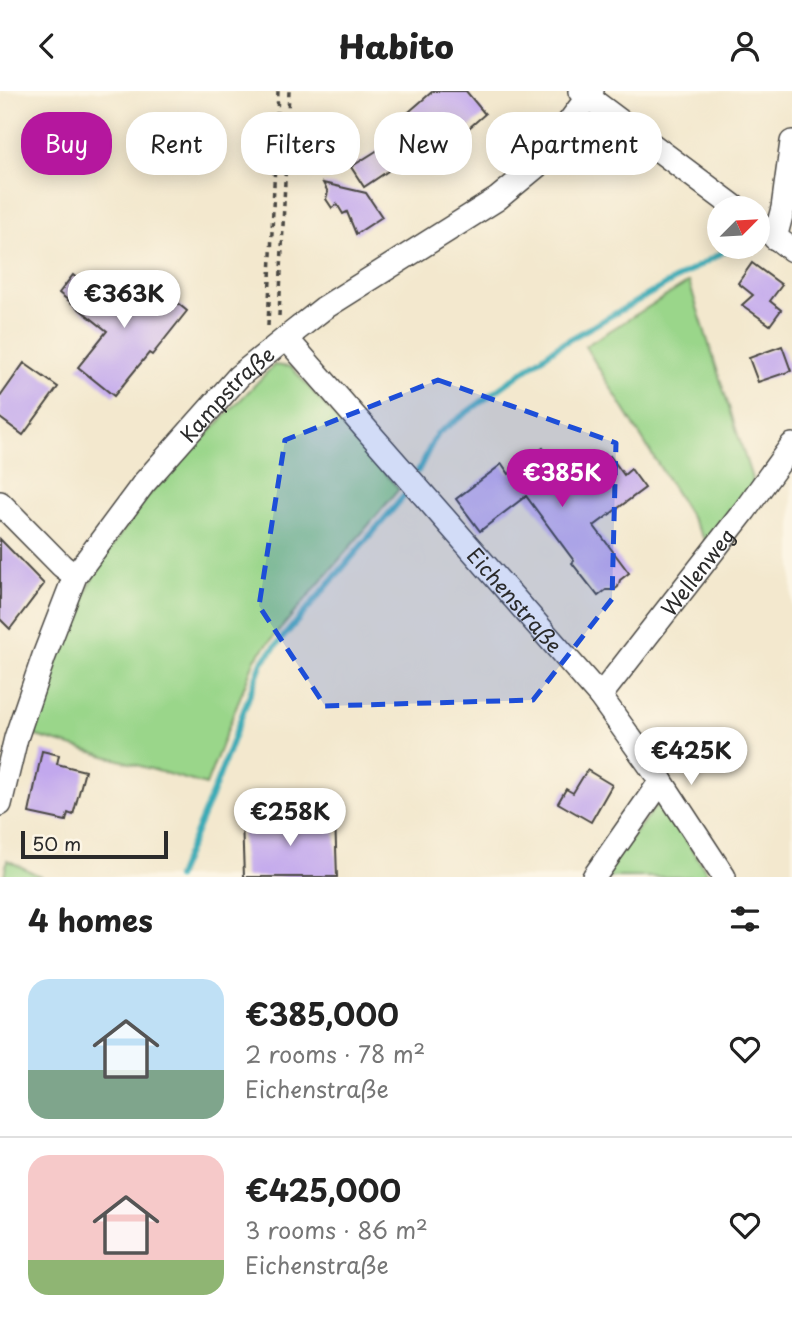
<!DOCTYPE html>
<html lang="en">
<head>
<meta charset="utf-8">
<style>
	:root { --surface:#fff; --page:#f6f6f6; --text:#222; --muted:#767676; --line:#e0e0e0; --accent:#b5179e }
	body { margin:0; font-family:"Playpen Sans",sans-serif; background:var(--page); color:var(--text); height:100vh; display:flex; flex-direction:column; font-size:26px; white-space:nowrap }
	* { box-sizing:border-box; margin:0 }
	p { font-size:23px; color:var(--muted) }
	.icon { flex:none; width:38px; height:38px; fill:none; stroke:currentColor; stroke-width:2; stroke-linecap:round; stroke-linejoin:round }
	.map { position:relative; height:786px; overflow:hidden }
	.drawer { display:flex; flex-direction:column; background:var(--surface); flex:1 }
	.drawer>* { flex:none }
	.hud { position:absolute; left:21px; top:21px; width:751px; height:63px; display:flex; gap:14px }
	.needle { width:46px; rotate:66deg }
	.buttons { position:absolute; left:707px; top:105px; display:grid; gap:14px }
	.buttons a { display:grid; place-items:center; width:63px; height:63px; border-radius:50%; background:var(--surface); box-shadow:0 4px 18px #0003; font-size:35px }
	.scale { position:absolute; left:21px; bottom:18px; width:147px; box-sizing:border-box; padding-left:7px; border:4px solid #2b2b2b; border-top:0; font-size:19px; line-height:24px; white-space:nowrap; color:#2b2b2b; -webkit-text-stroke:5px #fcf5e5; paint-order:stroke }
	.price { position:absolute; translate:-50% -60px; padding:0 16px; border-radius:24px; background:#fff; color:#222; font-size:23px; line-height:46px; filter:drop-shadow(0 2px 4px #0008) }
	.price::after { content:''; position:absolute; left:50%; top:42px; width:21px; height:16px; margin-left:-10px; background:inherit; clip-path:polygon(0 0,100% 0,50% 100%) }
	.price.active { background:var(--accent); color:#fff }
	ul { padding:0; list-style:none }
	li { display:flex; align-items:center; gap:21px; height:175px; padding:0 28px }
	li+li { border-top:2px solid var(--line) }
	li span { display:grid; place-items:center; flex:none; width:196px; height:140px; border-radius:21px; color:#555 }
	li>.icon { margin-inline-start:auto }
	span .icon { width:84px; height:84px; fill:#fffc; stroke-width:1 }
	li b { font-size:30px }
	h2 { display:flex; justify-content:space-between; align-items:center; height:84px; padding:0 28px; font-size:30px }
	.pill { padding:0 24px; border-radius:28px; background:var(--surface); box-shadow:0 4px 18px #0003; font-size:24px; line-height:63px }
	.pill.active { background:var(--accent); color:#fff }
	header { display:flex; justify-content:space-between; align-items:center; height:91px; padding:0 28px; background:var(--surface); font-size:32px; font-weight:800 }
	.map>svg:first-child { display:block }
</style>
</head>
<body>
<header><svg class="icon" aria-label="back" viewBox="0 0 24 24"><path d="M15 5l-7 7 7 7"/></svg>Habito<svg class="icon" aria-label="person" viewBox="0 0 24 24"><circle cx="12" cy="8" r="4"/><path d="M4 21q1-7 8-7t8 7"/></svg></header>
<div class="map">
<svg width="792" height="786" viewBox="0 0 792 786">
	<rect width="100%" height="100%" fill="#fcf5e5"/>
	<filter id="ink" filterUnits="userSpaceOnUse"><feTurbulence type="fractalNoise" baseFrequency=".0143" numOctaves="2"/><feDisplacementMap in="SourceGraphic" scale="14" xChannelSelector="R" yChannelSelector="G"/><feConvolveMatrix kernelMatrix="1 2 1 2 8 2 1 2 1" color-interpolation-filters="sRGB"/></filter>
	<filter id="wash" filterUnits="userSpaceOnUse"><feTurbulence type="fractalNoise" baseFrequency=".00686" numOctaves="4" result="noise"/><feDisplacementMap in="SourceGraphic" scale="28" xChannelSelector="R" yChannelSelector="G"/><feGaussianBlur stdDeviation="1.57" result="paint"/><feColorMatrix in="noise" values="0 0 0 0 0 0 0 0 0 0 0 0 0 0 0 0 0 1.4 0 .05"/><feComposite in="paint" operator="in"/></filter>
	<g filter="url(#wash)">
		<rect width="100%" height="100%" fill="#f3e8ce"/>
		<g fill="#9ad68a" stroke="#62805a" stroke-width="2">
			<path d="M689,191L754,394L708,454L585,255Z"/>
			<path d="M274,274L291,276L399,398L255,568L206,694L33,644L55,575L75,524L99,474L146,407Z"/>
			<path d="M656,715L664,716L710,786H599Z"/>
			<path d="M7,769L42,786H4Z"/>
		</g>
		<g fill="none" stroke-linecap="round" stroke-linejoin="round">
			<g stroke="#3aabb6" stroke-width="6">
				<path d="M418,380L437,343L558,255L732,156"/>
				<path d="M177,786L215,696L262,571L405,404"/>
			</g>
		</g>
		<g id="blocks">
			<g fill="#c2a8ed">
				<path d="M433,0H466L485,23L430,71L396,32Z"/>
				<path d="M381,57L394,76L364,96L351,76Z"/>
				<path d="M323,92L366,102L382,126L356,143L347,121L343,123L337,113L332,117L326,108L328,101Z"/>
				<path d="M752,172L782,194L770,210L781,219L770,234L742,214L753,204L738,192Z"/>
				<path d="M73,184L119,222L147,187L187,220L152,264L149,262L114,305L78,276L107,240L59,202Z"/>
				<path d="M782,255L791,280L758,291L749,267Z"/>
				<path d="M24,272L58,296L23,344L0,327V306Z"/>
				<path d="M543,357L572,394L610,365L624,384L631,378L645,397L594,435L629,482L620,489L618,496L614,499H606L598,505L572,472L574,470L526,405L480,440L456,408L502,373L509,383Z"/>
				<path d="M0,448L44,493L10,538L0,528Z"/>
				<path d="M42,660L59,664L57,673L85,680L73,724L68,722L66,730L29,722Z"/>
				<path d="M587,679L612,694L591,731L558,712L566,698L573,702Z"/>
				<path d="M335,726L337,786H244L242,729Z"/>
			</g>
		</g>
	</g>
	<g filter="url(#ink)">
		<use href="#blocks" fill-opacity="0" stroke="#494743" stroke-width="2"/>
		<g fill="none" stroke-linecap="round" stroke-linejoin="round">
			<g stroke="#494743" stroke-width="26">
				<g id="minor">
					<path d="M580,0L736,117"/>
					<path d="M758,133L792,159"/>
					<path d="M775,147L783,117L792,51"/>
					<path id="s1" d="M286,247L600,605L661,690L724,786"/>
					<path d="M0,412L62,475L75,485"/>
					<path id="s2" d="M600,605L745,419L792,354"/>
					<path id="s3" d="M0,713L16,647L44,565L75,485L144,392L239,285L286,247L324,217L497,108L537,75L592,0"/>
					<path d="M594,786L661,690"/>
				</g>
			</g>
			<g stroke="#494743" stroke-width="3.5" stroke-dasharray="5 5" stroke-linecap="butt">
				<path d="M279,225L289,0"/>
				<path d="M268,235L278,0"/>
			</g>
			<use href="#minor" stroke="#fff" stroke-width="23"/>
		</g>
	</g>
	<path fill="#1d4ed8" fill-opacity="0.2" stroke="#1d4ed8" stroke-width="5" stroke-dasharray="14 9" stroke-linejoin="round" d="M438,289L616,352L612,508L533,609L325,615L259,515L285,349Z"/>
	<g text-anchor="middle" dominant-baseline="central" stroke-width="7" stroke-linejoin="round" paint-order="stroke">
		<g font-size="21" fill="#2b2b2b" stroke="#fcf5e5">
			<text stroke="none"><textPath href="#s3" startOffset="478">Kampstraße</textPath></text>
			<text stroke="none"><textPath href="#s2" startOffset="158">Wellenweg</textPath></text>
			<text stroke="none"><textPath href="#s1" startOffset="348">Eichenstraße</textPath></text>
		</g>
	</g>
</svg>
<div class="buttons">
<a><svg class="needle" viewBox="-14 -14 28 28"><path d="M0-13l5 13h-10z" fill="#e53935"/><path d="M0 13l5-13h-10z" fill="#767676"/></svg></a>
</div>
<div class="scale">50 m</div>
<b class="price" style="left:124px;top:239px">€363K</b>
<b class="price active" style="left:562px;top:418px">€385K</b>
<b class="price" style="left:691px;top:696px">€425K</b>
<b class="price" style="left:290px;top:757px">€258K</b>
<div class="hud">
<a class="pill active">Buy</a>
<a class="pill">Rent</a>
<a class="pill">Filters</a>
<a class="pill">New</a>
<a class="pill">Apartment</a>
</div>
</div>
<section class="drawer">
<h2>4 homes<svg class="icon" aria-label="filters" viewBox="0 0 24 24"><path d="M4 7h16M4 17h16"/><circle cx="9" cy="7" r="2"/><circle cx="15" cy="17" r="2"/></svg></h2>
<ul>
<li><span style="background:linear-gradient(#bfe0f5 65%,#7fa58c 0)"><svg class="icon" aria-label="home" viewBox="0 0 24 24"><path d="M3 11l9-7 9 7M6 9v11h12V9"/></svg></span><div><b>€385,000</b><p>2 rooms · 78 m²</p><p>Eichenstraße</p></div><svg class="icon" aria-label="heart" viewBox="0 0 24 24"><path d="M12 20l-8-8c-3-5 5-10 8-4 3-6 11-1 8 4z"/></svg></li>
<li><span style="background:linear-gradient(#f6c9c9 75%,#8fb573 0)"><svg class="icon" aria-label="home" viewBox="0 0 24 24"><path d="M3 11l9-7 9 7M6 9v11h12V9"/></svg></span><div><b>€425,000</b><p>3 rooms · 86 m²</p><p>Eichenstraße</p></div><svg class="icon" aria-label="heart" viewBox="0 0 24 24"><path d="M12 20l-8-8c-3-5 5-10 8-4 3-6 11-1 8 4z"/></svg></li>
</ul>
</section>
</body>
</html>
